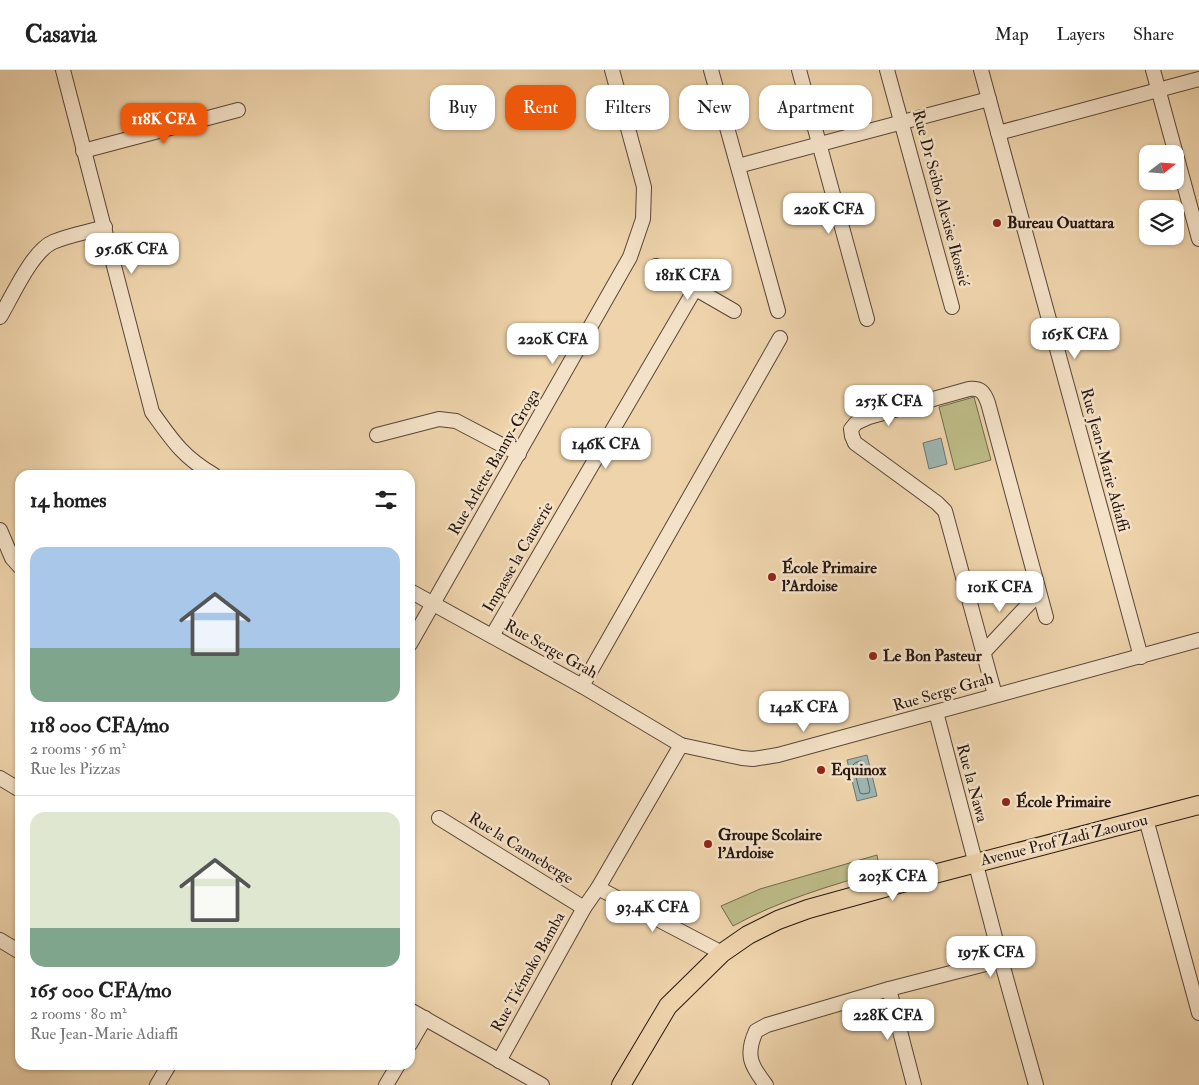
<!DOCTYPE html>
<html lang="en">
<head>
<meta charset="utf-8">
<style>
	:root { --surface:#fff; --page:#f2f2f2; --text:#222; --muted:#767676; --line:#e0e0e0; --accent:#ea580c }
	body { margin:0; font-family:"IM FELL Double Pica",serif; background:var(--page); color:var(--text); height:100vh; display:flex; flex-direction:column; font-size:19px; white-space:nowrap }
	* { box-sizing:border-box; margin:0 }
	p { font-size:16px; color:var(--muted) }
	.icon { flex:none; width:28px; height:28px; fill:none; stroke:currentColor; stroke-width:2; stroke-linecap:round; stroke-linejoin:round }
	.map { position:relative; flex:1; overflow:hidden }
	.drawer { position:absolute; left:15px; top:400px; width:400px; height:600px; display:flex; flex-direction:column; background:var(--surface); border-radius:15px; box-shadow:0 1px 4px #0004 }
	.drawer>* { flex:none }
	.guide { position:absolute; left:430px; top:15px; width:475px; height:45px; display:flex; gap:10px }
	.needle { width:32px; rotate:73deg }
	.tools { position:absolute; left:1139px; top:75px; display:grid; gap:10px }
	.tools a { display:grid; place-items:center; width:45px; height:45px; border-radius:10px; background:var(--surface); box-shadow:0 1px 4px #0004; font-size:25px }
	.price { position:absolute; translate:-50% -42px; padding:0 11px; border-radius:10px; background:#fff; color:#222; font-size:16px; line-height:32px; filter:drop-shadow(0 1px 2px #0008) }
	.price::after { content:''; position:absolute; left:50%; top:30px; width:15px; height:11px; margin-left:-8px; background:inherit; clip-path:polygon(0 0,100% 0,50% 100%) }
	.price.on { background:var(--accent); color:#fff }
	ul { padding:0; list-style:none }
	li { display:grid; align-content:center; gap:10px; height:265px; padding:0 15px }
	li+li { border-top:1px solid var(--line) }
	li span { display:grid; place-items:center; height:155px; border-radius:15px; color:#555 }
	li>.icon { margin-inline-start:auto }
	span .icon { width:90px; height:90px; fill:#fffc; stroke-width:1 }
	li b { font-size:21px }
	h2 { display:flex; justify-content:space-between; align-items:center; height:60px; padding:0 15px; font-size:21px }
	.chip { padding:0 18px; border-radius:15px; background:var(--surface); box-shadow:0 1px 4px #0004; font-size:18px; line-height:45px }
	.chip.on { background:var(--accent); color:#fff }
	header { display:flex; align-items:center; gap:30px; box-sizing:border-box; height:70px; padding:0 25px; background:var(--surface); border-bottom:1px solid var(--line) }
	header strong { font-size:24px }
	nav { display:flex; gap:28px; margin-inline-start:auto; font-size:18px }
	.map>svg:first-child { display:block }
</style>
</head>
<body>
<header>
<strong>Casavia</strong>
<nav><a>Map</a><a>Layers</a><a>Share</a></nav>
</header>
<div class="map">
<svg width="1199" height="1015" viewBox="0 0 1199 1015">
	<rect width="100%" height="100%" fill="#eed3ab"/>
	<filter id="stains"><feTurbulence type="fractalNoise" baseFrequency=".004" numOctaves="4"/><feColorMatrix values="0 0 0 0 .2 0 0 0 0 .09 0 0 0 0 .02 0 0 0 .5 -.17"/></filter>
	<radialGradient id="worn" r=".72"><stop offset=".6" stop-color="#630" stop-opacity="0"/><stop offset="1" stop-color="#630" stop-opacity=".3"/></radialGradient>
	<g fill="#bcbb87" stroke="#71694c">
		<path d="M974,327L991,390L955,400L939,337Z"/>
		<path d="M877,785L880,801C830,816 780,830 733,856L721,836L760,819Z"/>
	</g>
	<g fill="#9db6b3" stroke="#6d7672">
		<path d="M941,368L947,394L929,399L923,373Z"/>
		<path d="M867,685L877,726L857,731L847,690Z"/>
	</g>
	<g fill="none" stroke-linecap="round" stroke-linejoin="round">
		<path stroke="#626662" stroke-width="1" d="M861,691L864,693L870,720L869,723L863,724L860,723L853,695L855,693Z"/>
		<g stroke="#584638" stroke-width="16">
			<g id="minor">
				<path d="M63,0L152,342C172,370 183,387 214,405"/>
				<path d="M711,0L778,241"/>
				<path d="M799,0L867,249"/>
				<path d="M887,0L952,237"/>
				<path d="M981,0L1141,587"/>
				<path d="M1153,0L1199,169"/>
				<path d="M998,63L1199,9"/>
				<path d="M83,81L238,40"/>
				<path d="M738,96L989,29"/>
				<path d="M656,196L734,241"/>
				<path d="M0,247C12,227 32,181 53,172C69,165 88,162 105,157"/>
				<path d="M377,365L439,349L456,351L519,384"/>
				<path d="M0,460L12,488L20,497"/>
				<path d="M410,521L582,616L681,675L742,688L753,689L778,685L1199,570"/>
				<path d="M492,566L695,219"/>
				<path d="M410,574L630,187L643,149L644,117L612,0"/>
				<path d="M983,583L1039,523"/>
				<path d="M582,616L780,268"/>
				<path d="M995,625L945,441L937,433L855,373L852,366L851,359L856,353L869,347L969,319C981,318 984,322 988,333L1046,547"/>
				<path d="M936,642L1001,890L1036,1015"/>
				<path d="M0,708L20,720"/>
				<path d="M439,748L584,838"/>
				<path d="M1146,749L1199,943"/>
				<path d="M598,818L722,883"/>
				<path d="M0,870L20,882"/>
				<path d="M889,919L914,1015"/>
				<path d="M410,940L542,1015"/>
				<path d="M410,974L425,948"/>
				<path d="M499,991L584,838L598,818L681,675"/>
				<path d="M157,1015L169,995"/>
				<path d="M386,1015L398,995"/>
				<path d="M766,1015C751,996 745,985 756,961L767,955L889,919L1001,890"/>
			</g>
		</g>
		<g stroke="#261711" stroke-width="20">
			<path id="major" d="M621,1015L668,936L722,883L748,865L778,850L808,839L938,803L1199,735"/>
		</g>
		<use href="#minor" stroke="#f4e2c8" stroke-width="14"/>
		<use href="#major" stroke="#eed3ab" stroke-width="18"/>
	</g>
	<g fill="#8f2418" stroke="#f4e2c8" stroke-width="2">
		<circle cx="997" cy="153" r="5"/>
		<circle cx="772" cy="507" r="5"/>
		<circle cx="873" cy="586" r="5"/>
		<circle cx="821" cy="700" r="5"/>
		<circle cx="1006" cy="732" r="5"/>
		<circle cx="708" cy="774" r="5"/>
	</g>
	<g text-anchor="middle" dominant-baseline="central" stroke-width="5" stroke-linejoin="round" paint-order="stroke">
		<g font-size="16" fill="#261711" stroke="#f4e2c8">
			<text transform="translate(941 128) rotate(75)">Rue Dr Seibo Alexise Ikossié</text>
			<text transform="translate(1105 390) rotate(75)">Rue Jean-Marie Adiaffi</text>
			<text transform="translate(494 392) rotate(-60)">Rue Arlette Banny-Groga</text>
			<text transform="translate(518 487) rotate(-60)">Impasse la Causerie</text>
			<text transform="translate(551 579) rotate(29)">Rue Serge Grah</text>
			<text transform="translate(943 622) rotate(-16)">Rue Serge Grah</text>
			<text transform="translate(972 713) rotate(75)">Rue la Nawa</text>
			<text transform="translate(1064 770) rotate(-14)">Avenue Prof Zadi Zaourou</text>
			<text transform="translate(521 778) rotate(32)">Rue la Canneberge</text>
			<text transform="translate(528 902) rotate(-61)">Rue Tiémoko Bamba</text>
		</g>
		<g font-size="16" font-weight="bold" fill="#261711" stroke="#f4e2c8" text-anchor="start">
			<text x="1007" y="153">Bureau Ouattara</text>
			<text x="782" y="498">École Primaire<tspan x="782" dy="18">l'Ardoise</tspan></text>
			<text x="883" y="586">Le Bon Pasteur</text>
			<text x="831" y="700">Equinox</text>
			<text x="1016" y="732">École Primaire</text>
			<text x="718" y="765">Groupe Scolaire<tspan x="718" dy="18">l'Ardoise</tspan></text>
		</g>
	</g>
	<rect width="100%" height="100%" filter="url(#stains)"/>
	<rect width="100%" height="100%" fill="url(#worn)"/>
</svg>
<div class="tools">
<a><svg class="needle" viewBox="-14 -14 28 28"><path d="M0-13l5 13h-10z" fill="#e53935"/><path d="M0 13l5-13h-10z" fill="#767676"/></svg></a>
<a><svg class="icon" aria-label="layers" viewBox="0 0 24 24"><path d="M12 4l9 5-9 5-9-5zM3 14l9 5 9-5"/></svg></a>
</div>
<b class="price on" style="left:164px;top:75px">118K CFA</b>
<b class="price" style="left:829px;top:165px">220K CFA</b>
<b class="price" style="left:132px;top:205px">95.6K CFA</b>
<b class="price" style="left:688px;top:231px">181K CFA</b>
<b class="price" style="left:1075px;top:290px">165K CFA</b>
<b class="price" style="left:553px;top:295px">220K CFA</b>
<b class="price" style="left:889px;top:357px">253K CFA</b>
<b class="price" style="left:606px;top:400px">146K CFA</b>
<b class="price" style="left:1000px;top:543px">101K CFA</b>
<b class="price" style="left:804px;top:663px">142K CFA</b>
<b class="price" style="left:893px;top:832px">203K CFA</b>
<b class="price" style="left:653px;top:863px">93.4K CFA</b>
<b class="price" style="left:991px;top:908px">197K CFA</b>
<b class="price" style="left:888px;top:971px">228K CFA</b>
<div class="guide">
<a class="chip">Buy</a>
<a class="chip on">Rent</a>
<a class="chip">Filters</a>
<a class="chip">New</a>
<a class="chip">Apartment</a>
</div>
<section class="drawer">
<h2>14 homes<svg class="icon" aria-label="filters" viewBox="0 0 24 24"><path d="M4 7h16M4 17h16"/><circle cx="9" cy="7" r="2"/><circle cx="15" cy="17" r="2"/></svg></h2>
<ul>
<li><span style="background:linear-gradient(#a9c7e8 65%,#7fa58c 0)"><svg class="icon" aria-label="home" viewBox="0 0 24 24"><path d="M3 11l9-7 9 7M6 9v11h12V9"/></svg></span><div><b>118 000 CFA/mo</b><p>2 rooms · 56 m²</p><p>Rue les Pizzas</p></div></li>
<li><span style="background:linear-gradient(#dfe7d0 75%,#7fa58c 0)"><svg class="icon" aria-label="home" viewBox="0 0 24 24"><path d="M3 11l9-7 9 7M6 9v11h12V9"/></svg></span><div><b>165 000 CFA/mo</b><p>2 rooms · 80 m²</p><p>Rue Jean-Marie Adiaffi</p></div></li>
</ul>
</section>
</div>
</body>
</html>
